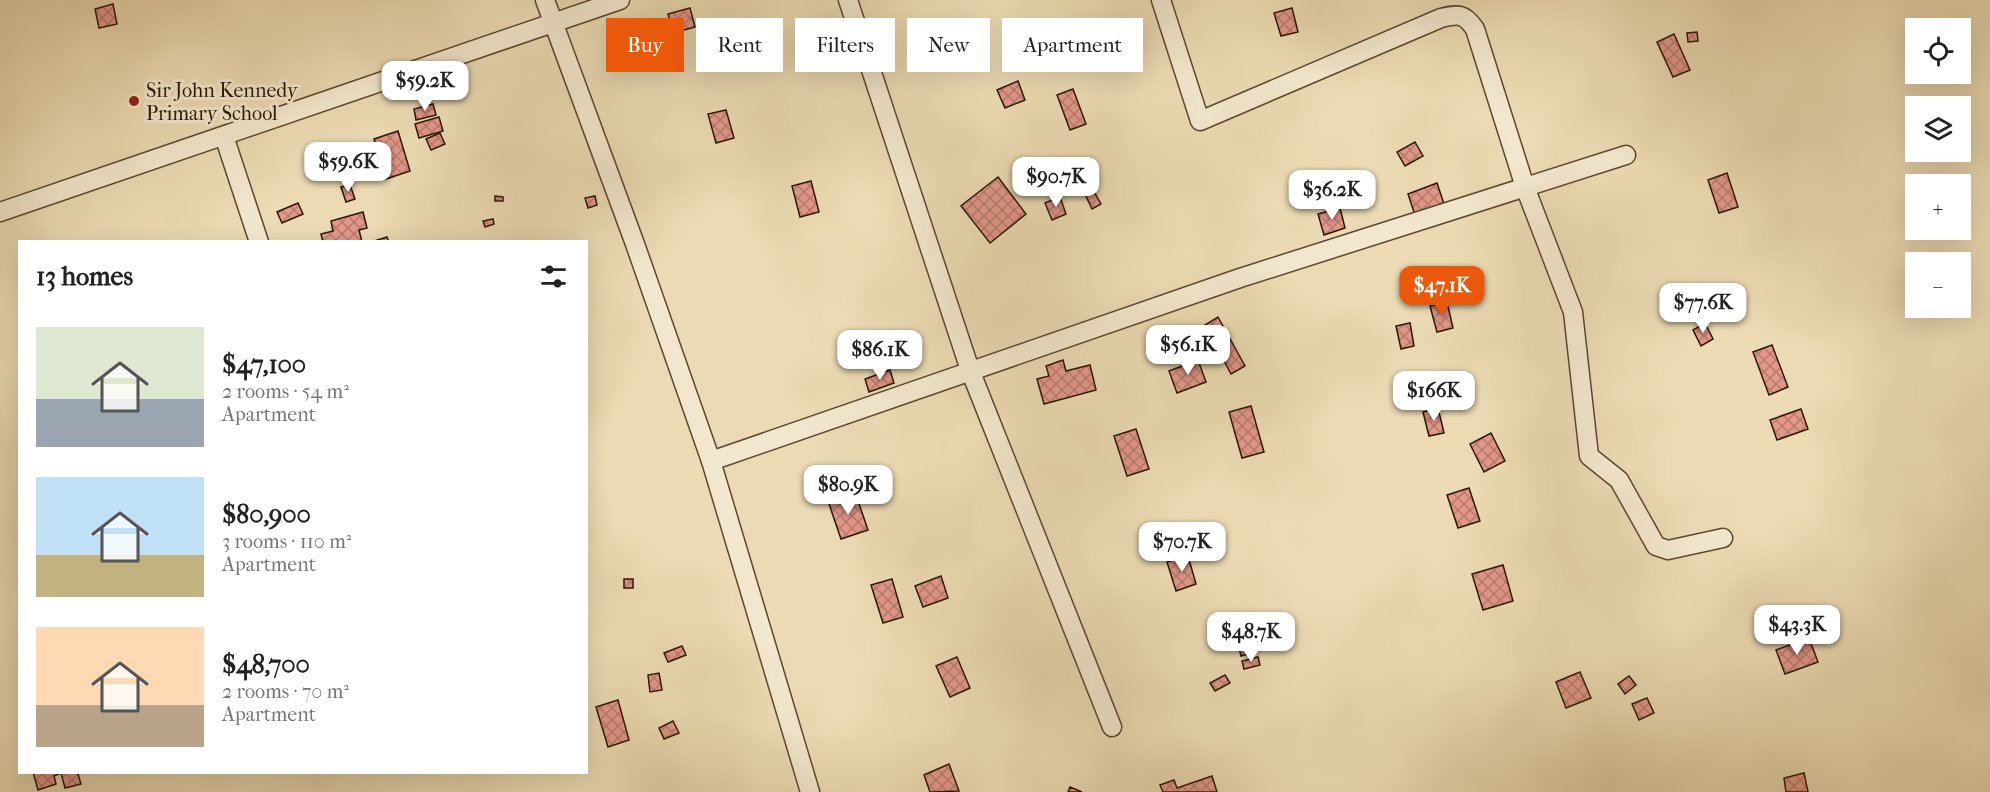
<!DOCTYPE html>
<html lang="en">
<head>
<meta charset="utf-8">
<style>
	:root { --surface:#fff; --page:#f6f6f6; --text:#222; --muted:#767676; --accent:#ea580c }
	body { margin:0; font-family:"IM FELL French Canon",serif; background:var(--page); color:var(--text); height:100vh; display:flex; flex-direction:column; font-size:22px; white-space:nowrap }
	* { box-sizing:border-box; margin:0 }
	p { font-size:20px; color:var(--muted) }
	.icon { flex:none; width:33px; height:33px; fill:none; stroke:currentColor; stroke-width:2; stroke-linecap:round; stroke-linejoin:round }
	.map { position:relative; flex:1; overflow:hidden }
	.sheet { position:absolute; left:18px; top:240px; width:570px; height:534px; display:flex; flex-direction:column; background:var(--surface); border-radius:0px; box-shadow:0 6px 24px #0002 }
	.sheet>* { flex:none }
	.guide { position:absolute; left:606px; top:18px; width:570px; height:54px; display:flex; gap:12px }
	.tools { position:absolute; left:1905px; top:18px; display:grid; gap:12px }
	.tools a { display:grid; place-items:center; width:66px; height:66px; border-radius:0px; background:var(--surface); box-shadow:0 6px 24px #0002; font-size:30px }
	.price { position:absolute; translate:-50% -51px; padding:0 14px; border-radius:12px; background:#fff; color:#222; font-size:20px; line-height:39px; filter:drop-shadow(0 2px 3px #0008) }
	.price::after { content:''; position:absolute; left:50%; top:36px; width:18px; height:14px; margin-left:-9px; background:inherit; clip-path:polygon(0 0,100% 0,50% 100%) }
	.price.active { background:var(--accent); color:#fff }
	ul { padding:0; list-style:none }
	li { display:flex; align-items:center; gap:18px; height:150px; padding:0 18px }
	li span { display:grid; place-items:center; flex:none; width:168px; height:120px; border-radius:0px; color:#555 }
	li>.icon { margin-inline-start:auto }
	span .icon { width:72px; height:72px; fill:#fffc; stroke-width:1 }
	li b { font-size:26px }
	h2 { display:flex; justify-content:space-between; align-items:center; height:72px; padding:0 18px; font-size:26px }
	.chip { padding:0 21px; border-radius:0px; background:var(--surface); box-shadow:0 6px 24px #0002; font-size:21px; line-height:54px }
	.chip.active { background:var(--accent); color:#fff }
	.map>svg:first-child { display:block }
</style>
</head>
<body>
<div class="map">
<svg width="1990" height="792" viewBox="0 0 1990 792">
	<defs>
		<pattern id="building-cross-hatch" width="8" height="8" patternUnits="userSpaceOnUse" patternTransform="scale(1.5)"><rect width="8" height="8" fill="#e29789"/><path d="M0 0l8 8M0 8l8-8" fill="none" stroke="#b77a6e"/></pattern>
	</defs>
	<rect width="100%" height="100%" fill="#ebdab3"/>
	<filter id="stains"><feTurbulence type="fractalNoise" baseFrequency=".00333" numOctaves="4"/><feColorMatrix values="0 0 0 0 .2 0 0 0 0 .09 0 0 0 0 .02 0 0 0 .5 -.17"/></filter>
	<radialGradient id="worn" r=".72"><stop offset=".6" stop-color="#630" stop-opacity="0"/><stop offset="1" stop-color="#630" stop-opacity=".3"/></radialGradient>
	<g fill="url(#building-cross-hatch)" stroke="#2b1700" stroke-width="1.5">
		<path d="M113,4L117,24L99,28L95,9Z"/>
		<path d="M690,8L695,27L673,33L668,14Z"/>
		<path d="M1292,8L1298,32L1281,36L1274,13Z"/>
		<path d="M1697,32L1698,41L1688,42L1687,33Z"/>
		<path d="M1674,34L1690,70L1673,77L1657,42Z"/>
		<path d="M1018,81L1025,100L1005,108L997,90Z"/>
		<path d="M1073,89L1086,124L1070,130L1057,95Z"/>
		<path d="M433,104L436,115L416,120L414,109Z"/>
		<path d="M726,110L734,138L716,143L708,114Z"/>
		<path d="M439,117L443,131L419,138L415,124Z"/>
		<path d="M398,131L410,171L386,179L374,139Z"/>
		<path d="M440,133L445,144L431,150L426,139Z"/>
		<path d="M1415,142L1423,156L1405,166L1397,152Z"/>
		<path d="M1727,173L1738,207L1719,213L1708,180Z"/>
		<path d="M998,177L1026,214L990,243L961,206Z"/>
		<path d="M811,181L819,212L800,217L792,186Z"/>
		<path d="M1437,183L1444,204L1415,215L1408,194Z"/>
		<path d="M350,185L355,199L346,202L341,187Z"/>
		<path d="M1093,190L1101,204L1092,209L1085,194Z"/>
		<path d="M495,196L503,197V201H495Z"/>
		<path d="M595,196L597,205L588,208L585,198Z"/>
		<path d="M1060,197L1066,214L1052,220L1045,203Z"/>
		<path d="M298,203L303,214L282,223L277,212Z"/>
		<path d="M1340,208L1345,228L1324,235L1318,214Z"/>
		<path d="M363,212L367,228L359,230L362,242H323L321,234L333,231L331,221Z"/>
		<path d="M493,219L494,224L485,227L483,221Z"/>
		<path d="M387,237L389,242H371Z"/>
		<path d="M1447,302L1453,328L1437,332L1430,306Z"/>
		<path d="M1218,317L1245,366L1231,374L1205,325Z"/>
		<path d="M1410,323L1414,346L1401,349L1396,326Z"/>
		<path d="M1705,323L1713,339L1701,346L1693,330Z"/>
		<path d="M1772,345L1788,387L1769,395L1753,352Z"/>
		<path d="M1063,360L1066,371L1090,365L1096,390L1044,404L1037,379L1049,376L1046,366Z"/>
		<path d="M1198,360L1206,382L1177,393L1169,371Z"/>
		<path d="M890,370L894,383L869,392L865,379Z"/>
		<path d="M1251,406L1264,452L1242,458L1229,412Z"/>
		<path d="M1438,408L1444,433L1429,436L1423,412Z"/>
		<path d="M1801,409L1808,429L1777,440L1770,420Z"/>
		<path d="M1136,429L1149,469L1127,476L1114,436Z"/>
		<path d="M1491,433L1505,461L1484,472L1470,444Z"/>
		<path d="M1469,488L1480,521L1458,528L1447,495Z"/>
		<path d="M855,492L868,530L841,539L828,501Z"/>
		<path d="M1188,556L1196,584L1176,591L1167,562Z"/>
		<path d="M1503,565L1513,601L1483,610L1472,574Z"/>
		<path d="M941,576L948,598L923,607L915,586Z"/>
		<rect x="624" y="579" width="9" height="9"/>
		<path d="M892,579L903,617L883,623L871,585Z"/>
		<path d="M1248,620L1256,652L1241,656L1233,624Z"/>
		<path d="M1809,638L1818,662L1785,674L1776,650Z"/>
		<path d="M682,646L686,655L668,662L664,653Z"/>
		<path d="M957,657L970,688L950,697L936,666Z"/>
		<path d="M1258,657L1260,665L1244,669L1242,661Z"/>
		<path d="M1580,672L1591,698L1566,708L1556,682Z"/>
		<path d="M659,673L662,690L650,692L648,675Z"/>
		<path d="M1225,675L1230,683L1215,691L1210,683Z"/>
		<path d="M1629,676L1636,685L1625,694L1618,684Z"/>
		<path d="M1647,698L1654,713L1639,720L1632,704Z"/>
		<path d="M618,700L629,740L608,747L596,707Z"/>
		<path d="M673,721L679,733L664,739L659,728Z"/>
		<path d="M949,764L959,791L930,792L924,775Z"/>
		<path d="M33,772H83L78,774L81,784L65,788L61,773L54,776L56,784L38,790Z"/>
		<path d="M1804,773L1808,792H1786L1784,778Z"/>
		<path d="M1212,776L1217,792H1163L1160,785L1174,780L1177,788Z"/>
		<path d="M1070,787L1082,792H1068Z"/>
	</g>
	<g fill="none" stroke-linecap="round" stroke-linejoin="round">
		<g stroke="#5b482d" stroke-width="21">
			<g id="street">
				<path d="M545,0L635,244L711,461L810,792"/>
				<path d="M848,0L970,370L1112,727"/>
				<path d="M1161,0L1200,121L1441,18C1458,14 1464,13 1475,29L1525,187L1573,312L1589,456L1619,480L1656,546L1668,550L1723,538"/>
				<path d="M224,136L259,242"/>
				<path d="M0,212L620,0"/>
				<path d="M711,461L1240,278L1626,155"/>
			</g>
		</g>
		<use href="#street" stroke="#f2e7ce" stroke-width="18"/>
	</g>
	<circle fill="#8f2418" stroke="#f2e7ce" stroke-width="2" cx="134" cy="101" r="6"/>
	<g text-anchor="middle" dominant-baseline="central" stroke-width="6" stroke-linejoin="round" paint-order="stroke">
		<g font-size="20" fill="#2b1700" stroke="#f2e7ce" text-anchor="start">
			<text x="146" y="90">Sir John Kennedy<tspan x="146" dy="23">Primary School</tspan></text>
		</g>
	</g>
	<rect width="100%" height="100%" filter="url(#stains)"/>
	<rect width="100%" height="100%" fill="url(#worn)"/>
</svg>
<div class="tools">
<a><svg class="icon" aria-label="locate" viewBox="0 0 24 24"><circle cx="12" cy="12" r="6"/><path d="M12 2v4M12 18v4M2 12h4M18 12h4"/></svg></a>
<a><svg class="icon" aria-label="layers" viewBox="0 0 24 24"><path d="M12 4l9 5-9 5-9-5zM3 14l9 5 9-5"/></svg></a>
<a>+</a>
<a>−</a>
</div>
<b class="price" style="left:425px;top:112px">$59.2K</b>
<b class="price" style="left:348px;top:193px">$59.6K</b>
<b class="price" style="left:1056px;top:208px">$90.7K</b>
<b class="price" style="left:1332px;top:221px">$36.2K</b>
<b class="price active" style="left:1442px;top:317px">$47.1K</b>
<b class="price" style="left:1703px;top:334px">$77.6K</b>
<b class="price" style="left:1188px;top:376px">$56.1K</b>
<b class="price" style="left:880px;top:381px">$86.1K</b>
<b class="price" style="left:1434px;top:422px">$166K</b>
<b class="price" style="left:848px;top:516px">$80.9K</b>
<b class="price" style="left:1182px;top:573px">$70.7K</b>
<b class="price" style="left:1797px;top:656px">$43.3K</b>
<b class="price" style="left:1251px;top:663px">$48.7K</b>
<div class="guide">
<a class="chip active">Buy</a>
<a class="chip">Rent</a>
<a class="chip">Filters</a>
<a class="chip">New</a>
<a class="chip">Apartment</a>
</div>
<section class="sheet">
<h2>13 homes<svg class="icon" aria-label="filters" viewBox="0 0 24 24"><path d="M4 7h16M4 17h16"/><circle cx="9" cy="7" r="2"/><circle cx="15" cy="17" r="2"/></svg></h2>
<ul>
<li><span style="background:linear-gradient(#dfe7d0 60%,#9aa5b1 0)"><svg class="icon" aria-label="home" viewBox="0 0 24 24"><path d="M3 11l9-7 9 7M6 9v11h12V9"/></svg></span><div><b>$47,100</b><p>2 rooms · 54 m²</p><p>Apartment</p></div></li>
<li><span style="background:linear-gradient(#bfe0f5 65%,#c2b280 0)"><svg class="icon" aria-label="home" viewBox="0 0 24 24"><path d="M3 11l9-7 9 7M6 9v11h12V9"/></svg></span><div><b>$80,900</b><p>3 rooms · 110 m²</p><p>Apartment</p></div></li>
<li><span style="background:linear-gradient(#ffd9b3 65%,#b9a48a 0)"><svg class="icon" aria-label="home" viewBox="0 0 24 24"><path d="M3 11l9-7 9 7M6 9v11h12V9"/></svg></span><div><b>$48,700</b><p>2 rooms · 70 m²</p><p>Apartment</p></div></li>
</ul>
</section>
</div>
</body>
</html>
